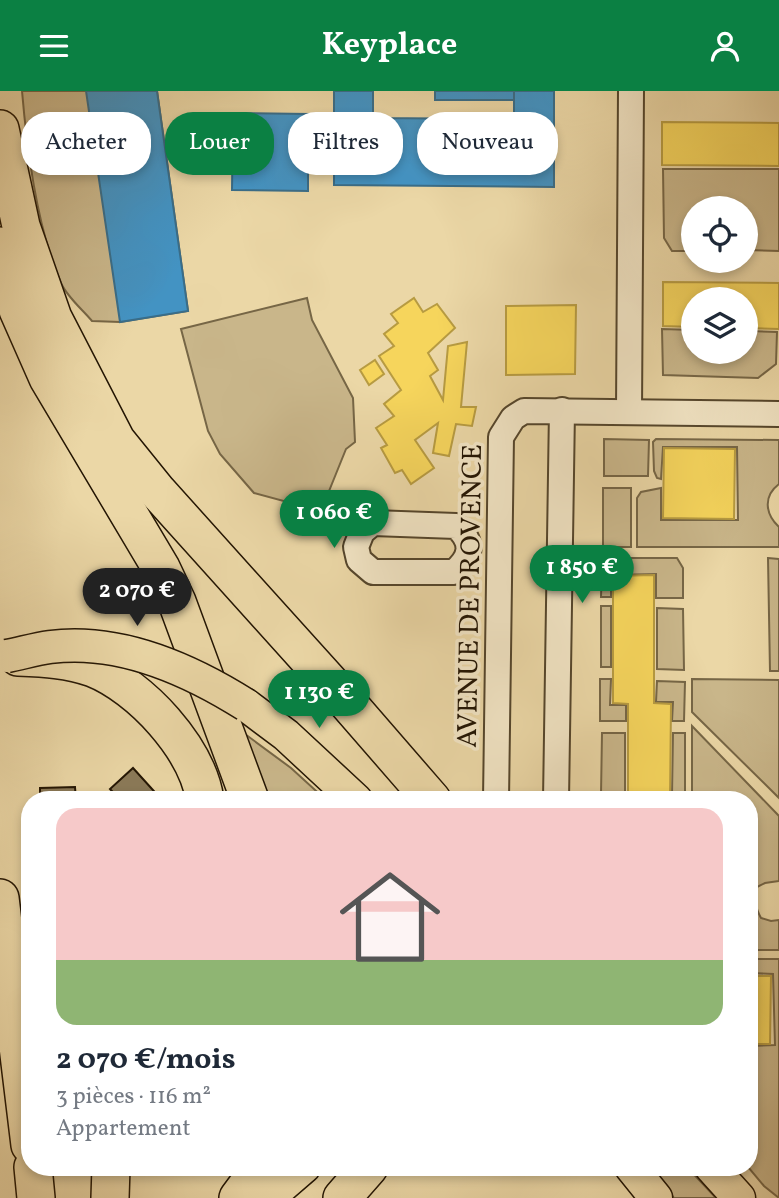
<!DOCTYPE html>
<html lang="fr">
<head>
<meta charset="utf-8">
<style>
	:root { --surface:#fff; --page:#f6f6f7; --text:#1f2937; --muted:#747a83; --accent:#0b8043 }
	body { margin:0; font-family:Vollkorn,serif; background:var(--page); color:var(--text); height:100vh; display:flex; flex-direction:column; font-size:26px; white-space:nowrap }
	* { box-sizing:border-box; margin:0 }
	p { font-size:23px; color:var(--muted) }
	.icon { flex:none; width:38px; height:38px; fill:none; stroke:currentColor; stroke-width:2; stroke-linecap:round; stroke-linejoin:round }
	.map { position:relative; flex:1; overflow:hidden }
	.panel { position:absolute; left:21px; top:700px; width:737px; height:385px; display:flex; flex-direction:column; background:var(--surface); border-radius:28px; box-shadow:0 4px 10px #0003 }
	.panel>* { flex:none }
	.top-card { position:absolute; left:21px; top:21px; width:738px; height:63px; display:flex; gap:14px }
	.tools { position:absolute; left:681px; top:105px; display:grid; gap:14px }
	.tools a { display:grid; place-items:center; width:77px; height:77px; border-radius:50%; background:var(--surface); box-shadow:0 4px 10px #0003; font-size:35px }
	.price { position:absolute; translate:-50% -60px; padding:0 16px; border-radius:24px; background:var(--accent); color:#fff; font-size:23px; line-height:46px; filter:drop-shadow(0 2px 4px #0008) }
	.price::after { content:''; position:absolute; left:50%; top:42px; width:21px; height:16px; margin-left:-10px; background:inherit; clip-path:polygon(0 0,100% 0,50% 100%) }
	.price.selected { background:#222; color:#fff }
	ul { padding:0; list-style:none }
	li { display:grid; align-content:center; gap:14px; height:371px; padding:0 35px }
	li span { display:grid; place-items:center; height:217px; border-radius:21px; color:#555 }
	li>.icon { margin-inline-start:auto }
	span .icon { width:126px; height:126px; fill:#fffc; stroke-width:1 }
	li b { font-size:30px }
	.pill { padding:0 24px; border-radius:28px; background:var(--surface); box-shadow:0 4px 10px #0003; font-size:24px; line-height:63px }
	.pill.selected { background:var(--accent); color:#fff }
	header { display:flex; justify-content:space-between; align-items:center; height:91px; padding:0 35px; background:var(--accent); color:#fff; font-size:32px; font-weight:700 }
	.map>svg:first-child { display:block }
</style>
</head>
<body>
<header><svg class="icon" aria-label="menu" viewBox="0 0 24 24"><path d="M4 6h16M4 12h16M4 18h16"/></svg>Keyplace<svg class="icon" aria-label="person" viewBox="0 0 24 24"><circle cx="12" cy="8" r="4"/><path d="M4 21q1-7 8-7t8 7"/></svg></header>
<div class="map">
<svg width="779" height="1107" viewBox="0 0 779 1107">
	<rect width="100%" height="100%" fill="#ebd7a6"/>
	<filter id="stains"><feTurbulence type="fractalNoise" baseFrequency=".00286" numOctaves="4"/><feColorMatrix values="0 0 0 0 .2 0 0 0 0 .09 0 0 0 0 .02 0 0 0 .5 -.17"/></filter>
	<radialGradient id="worn" r=".72"><stop offset=".6" stop-color="#630" stop-opacity="0"/><stop offset="1" stop-color="#630" stop-opacity=".3"/></radialGradient>
	<g fill="#c9b68a" stroke="#766646" stroke-width="2">
		<path d="M22,0H157L188,220L120,231L92,230C83,219 67,206 61,192C37,138 27,59 22,0Z"/>
		<path d="M663,78H779V160L746,159V117H693V160H672L664,147Z"/>
		<path d="M307,207L312,229L353,307L355,351L346,358L327,405L302,415L254,402L220,363L208,340L181,238Z"/>
		<path d="M662,238L693,239V261H746V240L777,241L776,273L758,287L663,284Z"/>
		<path d="M604,348L649,349L648,385H604Z"/>
		<path d="M656,348L779,349V393C763,405 765,423 779,436V456H637V407L641,401L661,397V429H738L737,356H663L661,388L657,387L654,380L653,351Z"/>
		<rect x="603" y="397" width="28" height="59"/>
		<path d="M614,467H677L683,477V507H656V483L611,484V506H601L602,471Z"/>
		<path d="M768,467L779,468V580H770Z"/>
		<rect x="601" y="515" width="10" height="61"/>
		<path d="M657,517L683,518L684,579L657,578Z"/>
		<path d="M600,588H611L610,614H626V630H600Z"/>
		<path d="M692,588L779,589V707L692,621Z"/>
		<path d="M657,590L685,591L684,630H672L673,611H656Z"/>
		<path d="M692,635L779,725V790L765,792L757,796C754,808 755,816 761,827L771,830L779,829V859H749V709H692Z"/>
		<path d="M602,642H625V703H601Z"/>
		<path d="M673,642H685V704H672Z"/>
		<path d="M245,643L291,677L326,709H268Z"/>
		<path d="M749,868H779V1107L764,1095L748,1076L749,955L775,954L773,883L749,882Z"/>
		<path d="M651,1076H687L716,1107H674Z"/>
	</g>
	<g fill="#f6d55c" stroke="#b79b41" stroke-width="2">
		<path d="M662,31L779,32V75L662,74Z"/>
		<path d="M663,191L779,192V238L746,237V208H693V236L663,235Z"/>
		<path d="M414,207L423,221L437,213L455,237L428,262L438,279L430,285L443,309L448,255L467,251L461,316H476L472,335L456,333L449,365L433,362L438,332L415,349L434,377L411,393L402,379L395,382L381,357L387,354L376,337L394,325L384,313L401,299L379,265L394,255L384,243L398,232L391,223Z"/>
		<path d="M576,214L575,283L506,284V215Z"/>
		<path d="M375,269L384,283L369,294L360,279Z"/>
		<path d="M664,357L735,358L734,428L663,427Z"/>
		<path d="M654,484V612L671,613L670,709H628V613L613,612V485Z"/>
		<path d="M749,885H771L770,953H749Z"/>
	</g>
	<g fill="#4393c3" stroke="#396d89" stroke-width="2">
		<path d="M86,0H157L188,220L120,231Z"/>
		<path d="M334,0H373V27L514,28V0H554V96L334,94V81H308V100L232,99L233,22L309,23V44H334Z"/>
		<rect x="435" y="0" width="79" height="9"/>
	</g>
	<g fill="#8b7a58" stroke="#231503" stroke-width="2">
		<path d="M133,677L162,709H120L110,698Z"/>
		<path d="M75,696L76,709H40V697Z"/>
	</g>
	<g fill="none" stroke-linecap="round" stroke-linejoin="round">
		<g stroke="#55462c" stroke-width="28">
			<g id="minor">
				<path d="M629,320L631,0"/>
				<path d="M373,432L456,435C474,451 472,466 454,481H373L359,469L356,456L362,441Z"/>
				<path d="M496,709L501,346L513,327L524,320L779,323"/>
				<path d="M556,709L562,319"/>
			</g>
		</g>
		<g stroke="#231503" stroke-width="35">
			<g id="major">
				<path d="M246,614L286,644L356,709"/>
				<path d="M631,1076L656,1107"/>
				<path d="M711,1076L739,1107"/>
				<path d="M268,1107L304,1076"/>
			</g>
		</g>
		<g stroke="#231503" stroke-width="40">
			<g id="highway">
				<path d="M0,38L21,135L53,227L116,349L158,401L340,603L432,709"/>
				<path d="M0,155L18,219L48,287L161,477L177,511L250,709"/>
				<path d="M18,566C43,567 69,568 93,577C141,596 197,657 205,709"/>
				<path d="M0,807L30,1054"/>
				<path d="M33,1076L36,1107"/>
				<path d="M110,1107L111,1076"/>
				<path d="M238,1107L261,1076"/>
				<path d="M342,1107L369,1076"/>
			</g>
		</g>
		<use href="#minor" stroke="#f2e5c5" stroke-width="24"/>
		<use href="#major" stroke="#ebd7a6" stroke-width="32"/>
		<use href="#highway" stroke="#ebd7a6" stroke-width="37"/>
		<g stroke="#231503" stroke-width="35" stroke-linecap="butt">
			<path id="major-bridge" d="M7,565C22,562 36,558 50,556C119,547 189,578 246,614"/>
		</g>
		<use href="#major-bridge" stroke="#ebd7a6" stroke-width="32"/>
	</g>
	<g text-anchor="middle" dominant-baseline="central" stroke-width="7" stroke-linejoin="round" paint-order="stroke">
		<g font-size="28" fill="#231503" stroke="#f2e5c5">
			<text transform="translate(471 505) rotate(-89)">AVENUE DE PROVENCE</text>
		</g>
	</g>
	<rect width="100%" height="100%" filter="url(#stains)"/>
	<rect width="100%" height="100%" fill="url(#worn)"/>
</svg>
<div class="tools">
<a><svg class="icon" aria-label="locate" viewBox="0 0 24 24"><circle cx="12" cy="12" r="6"/><path d="M12 2v4M12 18v4M2 12h4M18 12h4"/></svg></a>
<a><svg class="icon" aria-label="layers" viewBox="0 0 24 24"><path d="M12 4l9 5-9 5-9-5zM3 14l9 5 9-5"/></svg></a>
</div>
<b class="price" style="left:334px;top:459px">1 060 €</b>
<b class="price" style="left:582px;top:514px">1 850 €</b>
<b class="price selected" style="left:137px;top:537px">2 070 €</b>
<b class="price" style="left:319px;top:639px">1 130 €</b>
<div class="top-card">
<a class="pill">Acheter</a>
<a class="pill selected">Louer</a>
<a class="pill">Filtres</a>
<a class="pill">Nouveau</a>
</div>
<section class="panel">
<ul>
<li><span style="background:linear-gradient(#f6c9c9 70%,#8fb573 0)"><svg class="icon" aria-label="home" viewBox="0 0 24 24"><path d="M3 11l9-7 9 7M6 9v11h12V9"/></svg></span><div><b>2 070 €/mois</b><p>3 pièces · 116 m²</p><p>Appartement</p></div></li>
</ul>
</section>
</div>
</body>
</html>
